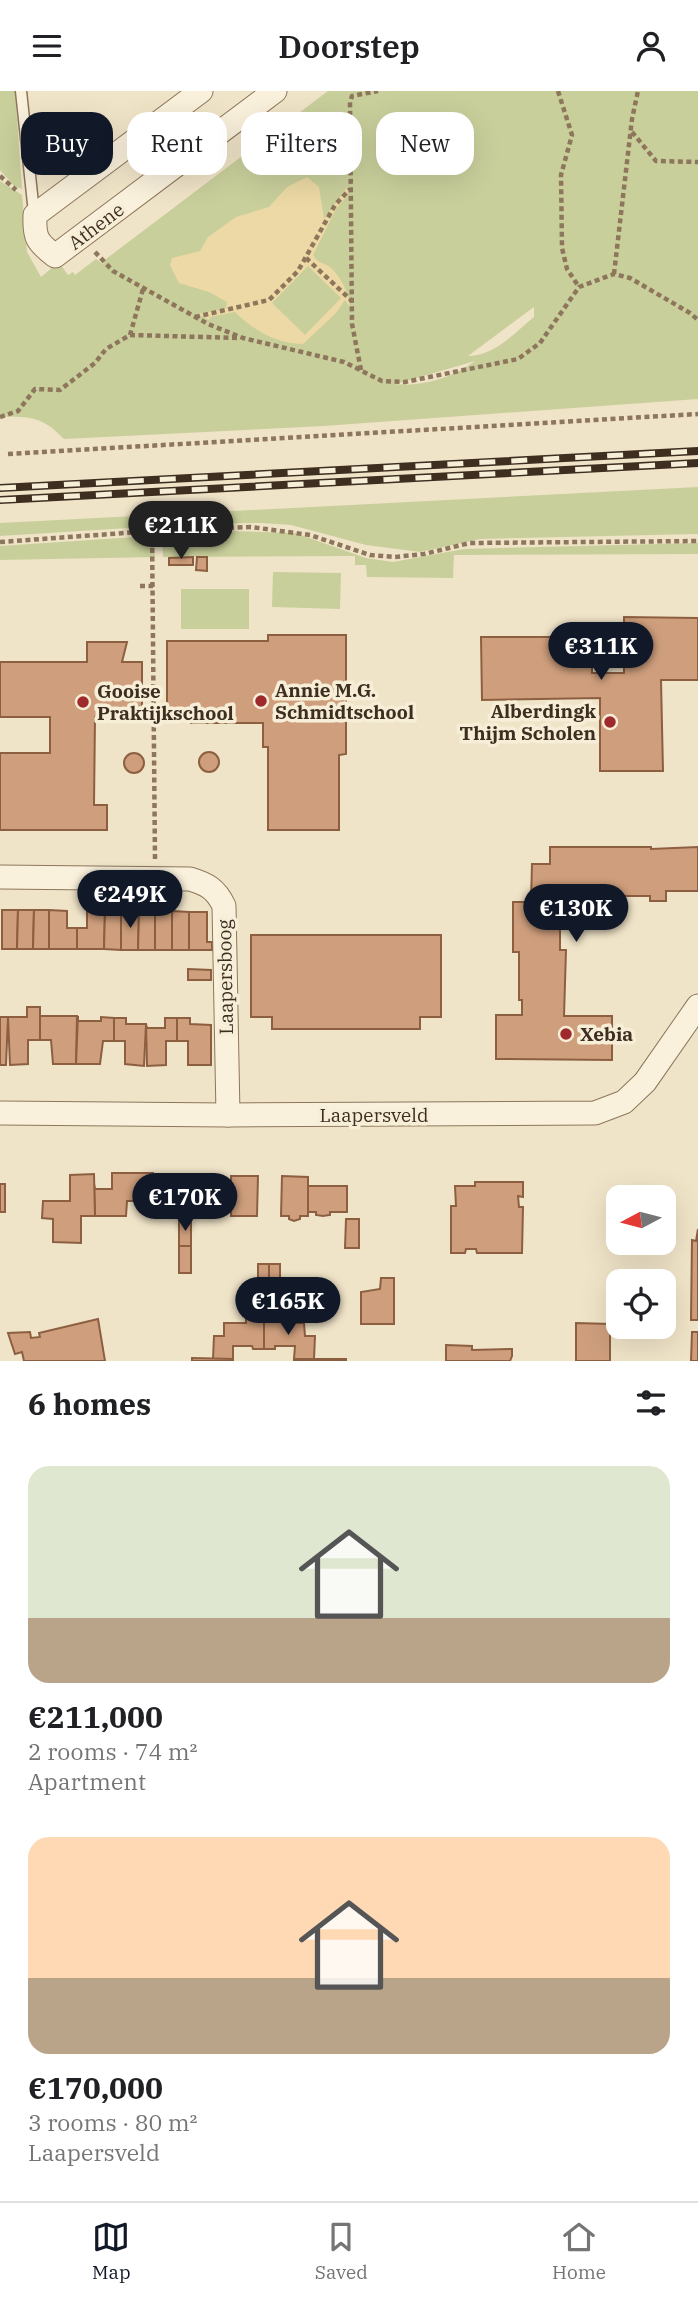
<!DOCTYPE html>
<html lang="en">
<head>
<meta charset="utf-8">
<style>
	:root { --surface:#fff; --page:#f6f6f6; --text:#202124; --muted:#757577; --line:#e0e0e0; --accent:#111827 }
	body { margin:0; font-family:"IBM Plex Serif",serif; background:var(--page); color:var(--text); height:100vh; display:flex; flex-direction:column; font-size:26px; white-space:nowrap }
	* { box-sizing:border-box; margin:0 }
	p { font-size:23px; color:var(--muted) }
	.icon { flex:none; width:38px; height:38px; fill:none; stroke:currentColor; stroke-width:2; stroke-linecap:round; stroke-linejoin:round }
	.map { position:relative; height:1270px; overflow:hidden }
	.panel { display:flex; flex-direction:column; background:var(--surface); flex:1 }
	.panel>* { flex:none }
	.guide { position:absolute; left:21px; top:21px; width:656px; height:63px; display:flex; gap:14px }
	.needle { width:46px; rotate:263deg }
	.fabs { position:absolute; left:606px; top:1094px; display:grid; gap:14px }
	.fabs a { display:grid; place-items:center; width:70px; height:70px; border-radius:14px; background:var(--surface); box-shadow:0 7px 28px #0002; font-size:35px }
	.price { position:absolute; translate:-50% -60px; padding:0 16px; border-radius:24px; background:var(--accent); color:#fff; font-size:23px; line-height:46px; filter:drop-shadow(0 2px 4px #0008) }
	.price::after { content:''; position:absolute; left:50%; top:42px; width:21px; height:16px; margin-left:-10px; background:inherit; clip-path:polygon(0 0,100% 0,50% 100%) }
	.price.current { background:#222; color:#fff }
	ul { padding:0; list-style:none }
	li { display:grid; align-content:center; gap:14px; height:371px; padding:0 28px }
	li span { display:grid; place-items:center; height:217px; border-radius:21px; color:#555 }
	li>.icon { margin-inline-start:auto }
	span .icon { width:126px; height:126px; fill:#fffc; stroke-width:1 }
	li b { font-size:30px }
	h2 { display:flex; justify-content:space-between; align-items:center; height:84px; padding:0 28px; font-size:30px }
	.pill { padding:0 24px; border-radius:21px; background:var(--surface); box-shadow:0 7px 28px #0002; font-size:24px; line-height:63px }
	.pill.current { background:var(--accent); color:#fff }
	header { display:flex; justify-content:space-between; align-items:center; height:91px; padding:0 28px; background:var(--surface); font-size:32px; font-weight:600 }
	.dock { display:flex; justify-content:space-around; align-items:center; height:98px; border-top:2px solid var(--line); background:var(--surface); font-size:19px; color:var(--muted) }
	.dock a { display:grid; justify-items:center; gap:4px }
	.dock .current { color:var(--accent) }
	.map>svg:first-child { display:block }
</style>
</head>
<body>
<header><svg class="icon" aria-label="menu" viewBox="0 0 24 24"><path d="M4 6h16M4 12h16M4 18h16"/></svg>Doorstep<svg class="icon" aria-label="person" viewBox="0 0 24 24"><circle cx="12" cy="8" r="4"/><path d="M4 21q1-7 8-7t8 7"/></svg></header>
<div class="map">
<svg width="698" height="1270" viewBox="0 0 698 1270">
	<rect width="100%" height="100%" fill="#f0e4c8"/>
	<g fill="#c9cf9b" fill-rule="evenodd">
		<path d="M0,0H15L22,98L14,95L0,79Z"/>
		<path d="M328,0H698V308L324,335L64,348C43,326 30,325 0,326V90L22,104L27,161L41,186L54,175L61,174L68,184L73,181L75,184L96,168L103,173L106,168ZM534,216V226C514,242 495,265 468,265ZM475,270C454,286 422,296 396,293Z"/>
		<path d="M698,396V443L480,448L420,461L366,454L291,434L262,432L194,433L0,445V432Z"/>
		<path d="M230,440L295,442L366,467L393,471L464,458L698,452V463L454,464L453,487L367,486L366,474H355V465L163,466L162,449L168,443Z"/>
		<path d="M150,445L154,449L155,466L0,469V455Z"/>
		<path d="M273,481L341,482L340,518L272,516Z"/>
		<rect x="181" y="498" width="68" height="40"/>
	</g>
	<path fill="#ecd9a5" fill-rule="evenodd" d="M307,86L319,96L324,128L348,95V104L336,118L313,164C318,173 324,171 331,177C341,186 349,203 350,216L345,209L336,222L303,253C277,253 253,239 235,221L210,226L209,229L199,223L226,217L227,211L209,201L179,192L170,174L172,167L200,160L208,146L236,126L269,116L287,96ZM308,175L341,207L305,244L272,212Z"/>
	<g fill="#cf9f7d" stroke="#8d5f41" stroke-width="2">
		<path d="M193,466V474H169V467Z"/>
		<path d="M197,466H207V480L196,479Z"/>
		<path d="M624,526L698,527V589H661L663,680H600V607L482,609L481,546H592V582H624Z"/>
		<path d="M268,544H346V663L339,664V739H268V656H263V632H191V626H167V550H268Z"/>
		<path d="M87,551H127L122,571H142V626H95L94,714H107V739H0V662H50V626H0V571H87Z"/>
		<circle cx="209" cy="671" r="10"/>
		<circle cx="134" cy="672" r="10"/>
		<path d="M550,756H651V758L698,756V800H666V810H650V805H600V799H572V807L566,813H560V859H566L564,925H612V969L496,968V924H522V909H519V861H513V811H531L532,773H550Z"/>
		<path d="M2,819H18L17,858H2Z"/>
		<path d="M18,819H34L33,858H17Z"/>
		<path d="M34,819H49V858H33Z"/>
		<path d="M49,819L67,820V837H77V858H49Z"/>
		<path d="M87,820H105L104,858H77V837H87Z"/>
		<path d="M105,820H121V859L104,858Z"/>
		<path d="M121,820H139L138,859H121Z"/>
		<path d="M139,820H155V859H138Z"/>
		<rect x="155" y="820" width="17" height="39"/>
		<path d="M172,820L189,821V859H172Z"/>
		<path d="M189,821H207V851H212V859H189Z"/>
		<path d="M251,844H441V926H420V938H272V926H251Z"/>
		<path d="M188,878L211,879V889H188Z"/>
		<path d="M27,916H40V949H28V973L10,974L8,926H27Z"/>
		<path d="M40,925H77L76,973H53L51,949H40Z"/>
		<path d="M78,925V930H101V926L114,927V950H103L100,973H76Z"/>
		<path d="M0,926H8L6,974H0Z"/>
		<path d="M114,927H126V933H146L144,975L125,973V950H114Z"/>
		<path d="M165,927H177V950H166V974L147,975L146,933L147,937H165Z"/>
		<path d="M177,927H190V933L211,934V974H188V950H177Z"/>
		<path d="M112,1082H153V1110H127L126,1125H95L94,1093L95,1098H112Z"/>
		<path d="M94,1083L95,1125H81V1152L53,1151V1128L42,1127L43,1110H70V1084Z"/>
		<path d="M231,1085H258L257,1125H231Z"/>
		<path d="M282,1085L308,1086V1125H300V1128L294,1130L289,1128V1125H281Z"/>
		<path d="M475,1091H523V1106L518,1105L519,1116H523L522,1162H477L476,1158H466L465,1162H451V1115H456L455,1095H475Z"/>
		<rect x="0" y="1093" width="5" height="28"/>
		<path d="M192,1094H231V1120H222V1124L216,1126L209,1124V1120H192L189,1107Z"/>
		<path d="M308,1095H347V1121H330V1124L323,1125L316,1124V1121H308Z"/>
		<path d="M346,1128H359V1157H345Z"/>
		<rect x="179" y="1130" width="12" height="25"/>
		<path d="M698,1138V1229H691L692,1149L696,1150Z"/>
		<rect x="179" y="1155" width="12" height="27"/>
		<rect x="258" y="1173" width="11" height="25"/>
		<rect x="269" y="1173" width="11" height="25"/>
		<path d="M381,1187H394V1233H361V1201L380,1198Z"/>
		<path d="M246,1225H264V1258H253L252,1255H233V1268H213L214,1245H224V1232H246Z"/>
		<path d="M264,1225H283V1232H304L305,1245H315L314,1268H294L295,1255H275V1258H264Z"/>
		<path d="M98,1228L105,1270H24L22,1261L15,1263L8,1242L30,1241L31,1247L40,1246L39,1242Z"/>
		<path d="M576,1232L610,1233V1270H576Z"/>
		<path d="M692,1241H698V1270H691Z"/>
		<path d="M446,1254L472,1255V1259L512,1258V1265L510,1270H446Z"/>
		<path d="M192,1267L233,1268V1270H192Z"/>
		<rect x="294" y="1268" width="52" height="2"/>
	</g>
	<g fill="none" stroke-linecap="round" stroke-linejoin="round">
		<g stroke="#8d765c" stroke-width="13">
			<path id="lane" d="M21,0L34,122"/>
		</g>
		<g stroke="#8d765c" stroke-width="25">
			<g id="street">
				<path d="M201,0L35,124C34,147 37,151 55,165L275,0"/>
				<path d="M0,786L190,788C207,793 216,798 224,815L228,1024"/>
				<path d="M0,1022L228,1024L595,1022L624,1011L645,991L698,915"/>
			</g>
		</g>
		<g stroke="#8d765c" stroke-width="4.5" stroke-dasharray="5 3.5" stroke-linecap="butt">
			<path d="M558,0L572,44L561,84L562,157L567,178L579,196"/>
			<path d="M632,41L656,70L698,71"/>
			<path d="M0,85L16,99"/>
			<path d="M95,161L113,180L208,233L243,247L344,271L382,290L405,291L518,268L540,252L579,196L614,183L630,187L690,222L698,229"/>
			<path d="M306,167L352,210"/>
			<path d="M614,183L632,28L638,0"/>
			<path d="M195,226L269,209L298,180L335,114L350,98"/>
			<path d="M130,244L239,247"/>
			<path d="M361,279L352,233L350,11L352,5L378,0"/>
			<path d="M0,326L18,320L35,298L60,299L95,272L106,258L130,244L143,198"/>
			<path d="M8,363L698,323"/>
			<path d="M152,440L155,769"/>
			<path d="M0,451L152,440L251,436L310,444L370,464L395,466L424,463L470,452L698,450"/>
			<path d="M140,495H153"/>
		</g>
		<use href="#lane" stroke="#faf1dc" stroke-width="10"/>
		<use href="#street" stroke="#faf1dc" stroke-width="23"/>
		<g stroke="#3d2e20" stroke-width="8">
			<g id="rail">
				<path d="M0,397L698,360"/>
				<path d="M0,409L698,372"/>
			</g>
		</g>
		<use href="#rail" stroke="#f7eed8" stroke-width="5" stroke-dasharray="16" stroke-linecap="butt"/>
	</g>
	<g fill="#9e2a2b" stroke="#f7eed8" stroke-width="2.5">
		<circle cx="261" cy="610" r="7"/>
		<circle cx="83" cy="611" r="7"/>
		<circle cx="610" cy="631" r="7"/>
		<circle cx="566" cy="943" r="7"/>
	</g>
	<g text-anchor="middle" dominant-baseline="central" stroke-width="7" stroke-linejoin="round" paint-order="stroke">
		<g font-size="19" fill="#3d2e20" stroke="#f7eed8">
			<text transform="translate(96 135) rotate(-37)">Athene</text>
			<text transform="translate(225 886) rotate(-91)">Laapersboog</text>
			<text x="374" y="1024">Laapersveld</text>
		</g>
		<g font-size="19" font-weight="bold" fill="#3d2e20" stroke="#f7eed8" text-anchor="start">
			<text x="275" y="599">Annie M.G.<tspan x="275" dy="22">Schmidtschool</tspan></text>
			<text x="97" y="600">Gooise<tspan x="97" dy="22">Praktijkschool</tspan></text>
			<text x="596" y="620" text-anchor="end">Alberdingk<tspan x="596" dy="22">Thijm Scholen</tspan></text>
			<text x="580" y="943">Xebia</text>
		</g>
	</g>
</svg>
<div class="fabs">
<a><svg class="needle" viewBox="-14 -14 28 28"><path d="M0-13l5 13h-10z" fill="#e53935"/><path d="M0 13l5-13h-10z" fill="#757577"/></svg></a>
<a><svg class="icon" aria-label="locate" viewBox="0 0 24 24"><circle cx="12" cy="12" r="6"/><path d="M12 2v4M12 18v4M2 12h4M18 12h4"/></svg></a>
</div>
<b class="price current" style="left:181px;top:470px">€211K</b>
<b class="price" style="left:601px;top:591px">€311K</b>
<b class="price" style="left:130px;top:839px">€249K</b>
<b class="price" style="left:576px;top:853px">€130K</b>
<b class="price" style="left:185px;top:1142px">€170K</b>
<b class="price" style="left:288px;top:1246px">€165K</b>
<div class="guide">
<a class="pill current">Buy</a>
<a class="pill">Rent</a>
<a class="pill">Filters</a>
<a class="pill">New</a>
</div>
</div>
<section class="panel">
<h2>6 homes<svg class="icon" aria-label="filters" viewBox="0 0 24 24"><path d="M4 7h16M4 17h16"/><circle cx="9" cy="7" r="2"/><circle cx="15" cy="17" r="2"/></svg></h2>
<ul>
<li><span style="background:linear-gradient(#dfe7d0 70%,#b9a48a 0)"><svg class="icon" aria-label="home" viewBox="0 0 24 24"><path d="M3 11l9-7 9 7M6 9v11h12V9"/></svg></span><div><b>€211,000</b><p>2 rooms · 74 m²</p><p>Apartment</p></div></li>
<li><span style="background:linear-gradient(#ffd9b3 65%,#b9a48a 0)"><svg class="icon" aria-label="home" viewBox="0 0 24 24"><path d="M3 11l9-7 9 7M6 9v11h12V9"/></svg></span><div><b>€170,000</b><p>3 rooms · 80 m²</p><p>Laapersveld</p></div></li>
</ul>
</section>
<nav class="dock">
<a class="current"><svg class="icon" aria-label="map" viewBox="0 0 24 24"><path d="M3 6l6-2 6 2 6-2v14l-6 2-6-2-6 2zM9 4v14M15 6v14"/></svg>Map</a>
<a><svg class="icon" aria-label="saved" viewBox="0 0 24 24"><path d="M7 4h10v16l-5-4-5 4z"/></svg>Saved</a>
<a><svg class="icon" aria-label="home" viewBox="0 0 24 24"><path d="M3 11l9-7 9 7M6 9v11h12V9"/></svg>Home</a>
</nav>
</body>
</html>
